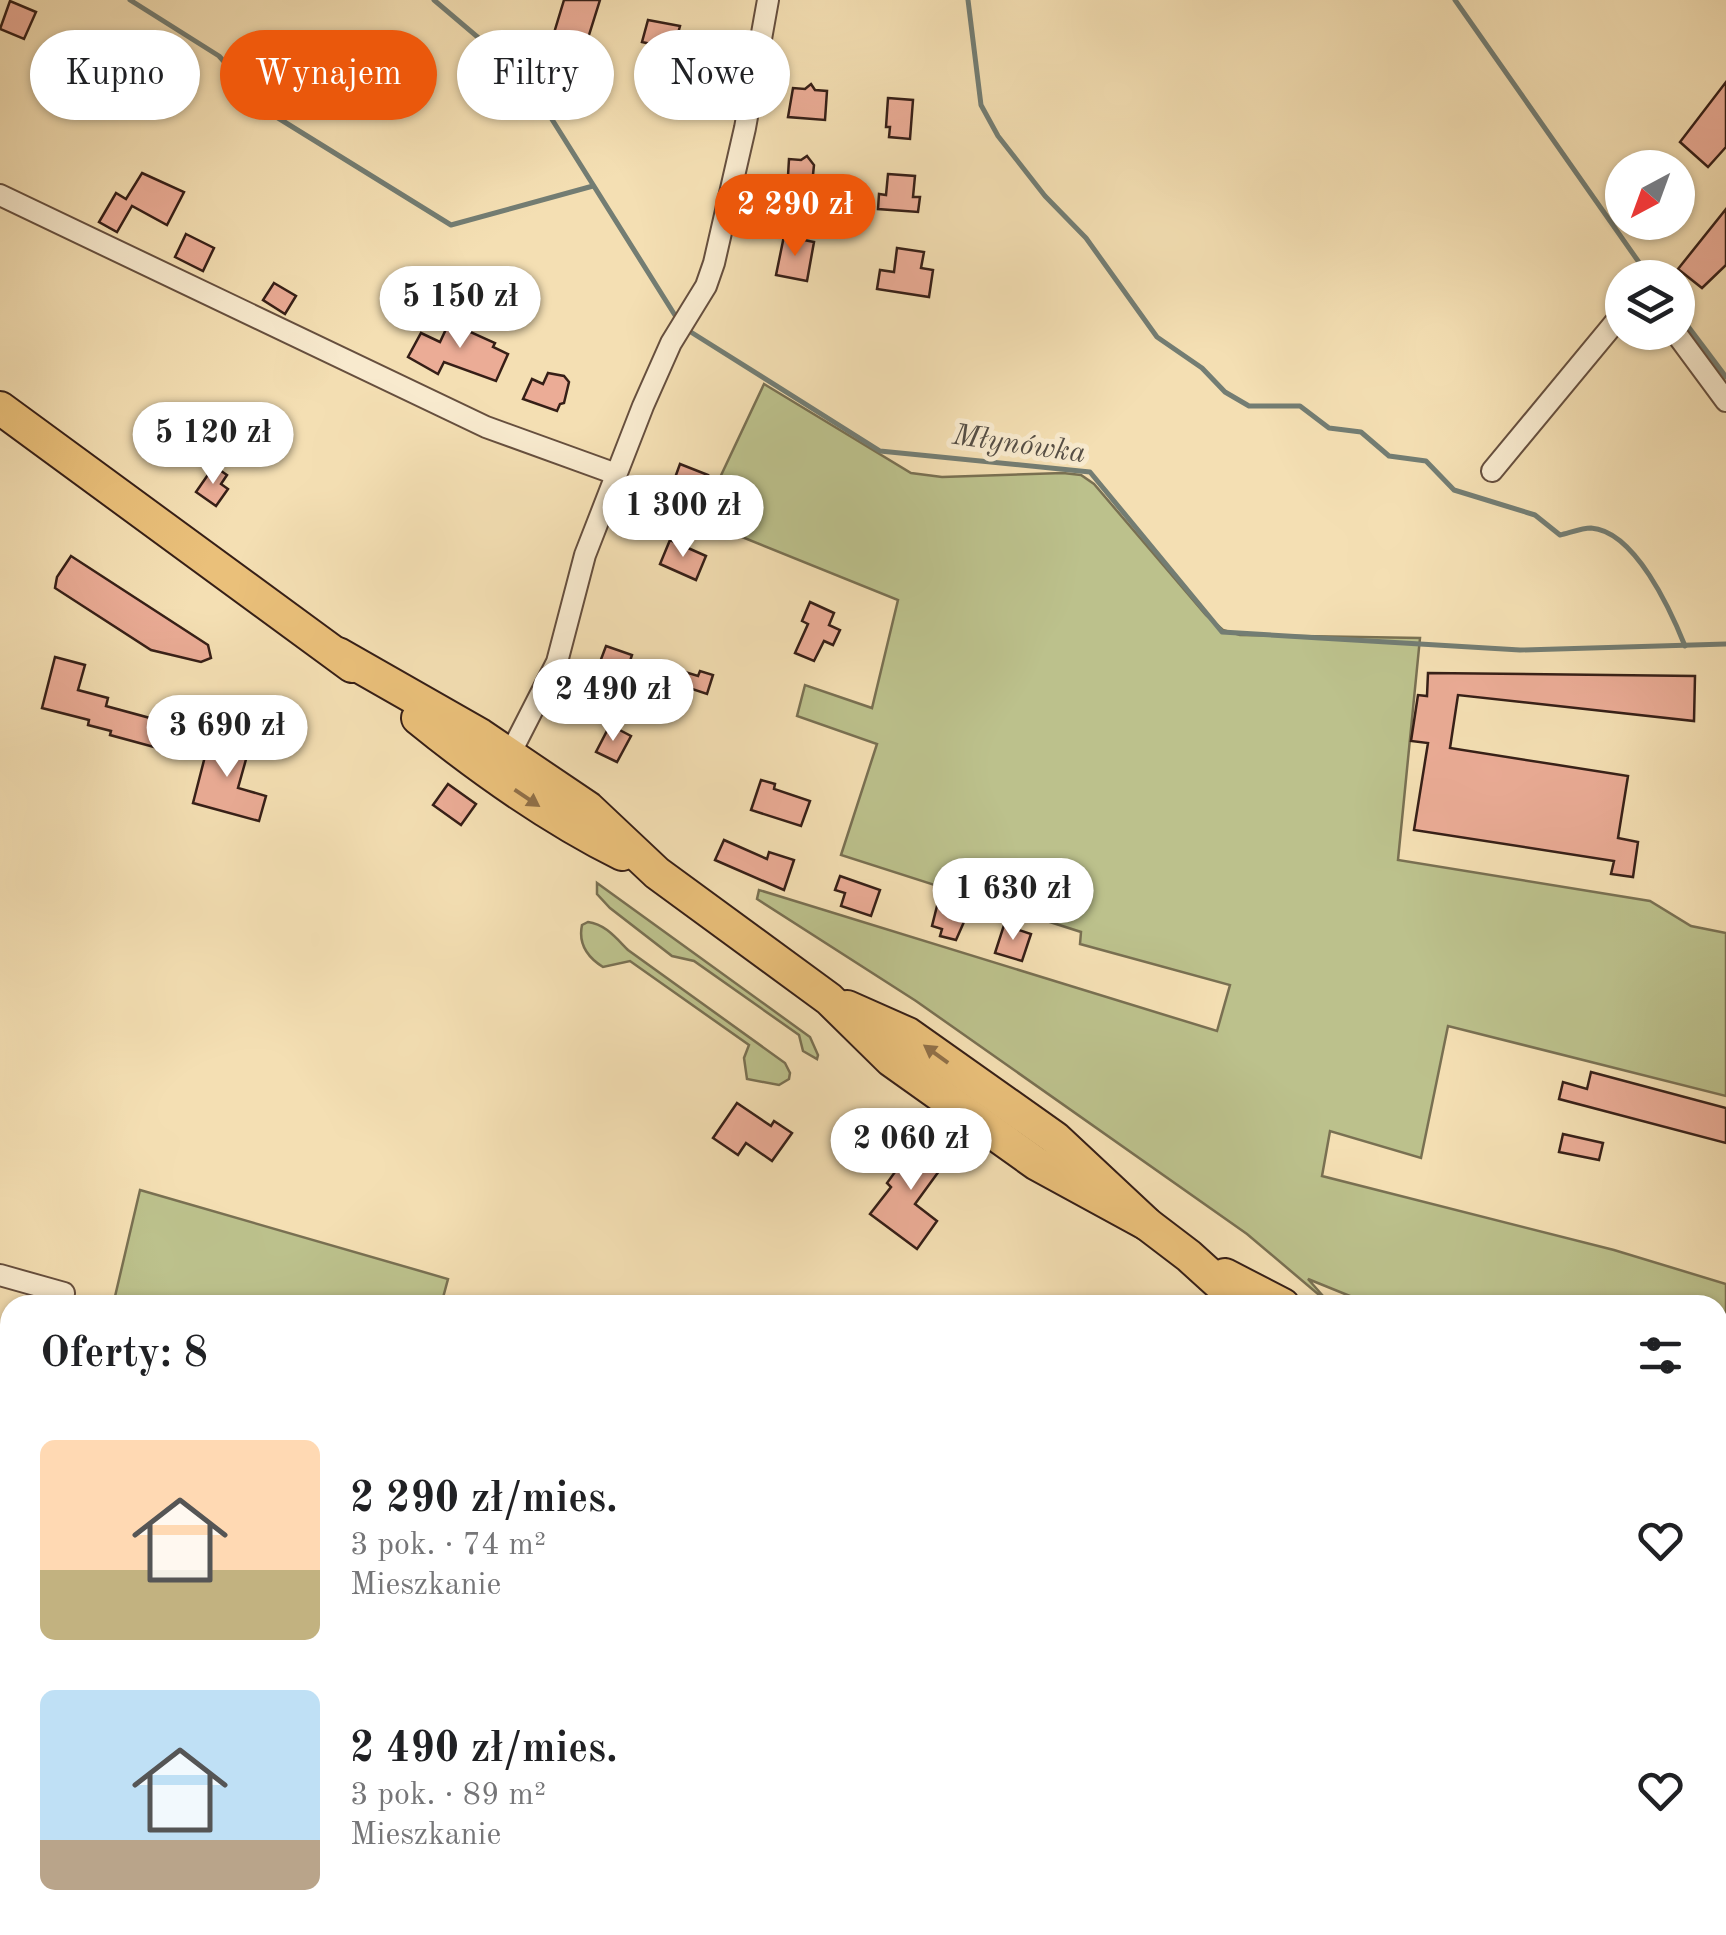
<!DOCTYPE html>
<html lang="pl">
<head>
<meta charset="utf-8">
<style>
	:root { --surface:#fff; --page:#f6f6f6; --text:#202124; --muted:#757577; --accent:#ea580c }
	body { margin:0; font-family:"Old Standard TT",serif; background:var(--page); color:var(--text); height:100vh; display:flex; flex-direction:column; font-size:38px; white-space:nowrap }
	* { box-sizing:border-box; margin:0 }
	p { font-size:32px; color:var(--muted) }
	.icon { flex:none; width:55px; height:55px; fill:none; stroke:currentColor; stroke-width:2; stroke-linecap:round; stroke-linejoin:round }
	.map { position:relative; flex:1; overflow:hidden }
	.sheet { position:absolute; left:0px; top:1295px; width:1728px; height:640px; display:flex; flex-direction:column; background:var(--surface); border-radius:30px 30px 0 0; box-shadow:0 2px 8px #0004 }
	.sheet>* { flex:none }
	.hud { position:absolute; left:30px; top:30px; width:1000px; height:90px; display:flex; gap:20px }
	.needle { width:65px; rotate:221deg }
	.fabs { position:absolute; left:1605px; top:150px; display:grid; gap:20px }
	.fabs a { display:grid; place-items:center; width:90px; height:90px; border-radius:50%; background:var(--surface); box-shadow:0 2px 8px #0004; font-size:50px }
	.price { position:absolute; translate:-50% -85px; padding:0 22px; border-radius:35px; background:#fff; color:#222; font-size:32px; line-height:65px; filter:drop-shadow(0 2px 5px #0008) }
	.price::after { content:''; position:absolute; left:50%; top:60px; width:30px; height:22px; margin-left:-15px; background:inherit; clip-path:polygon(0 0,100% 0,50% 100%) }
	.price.selected { background:var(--accent); color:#fff }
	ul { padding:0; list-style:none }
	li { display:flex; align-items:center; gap:30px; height:250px; padding:0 40px }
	li span { display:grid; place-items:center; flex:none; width:280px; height:200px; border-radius:15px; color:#555 }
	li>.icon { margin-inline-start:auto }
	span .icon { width:120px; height:120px; fill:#fffc; stroke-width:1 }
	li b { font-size:42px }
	h2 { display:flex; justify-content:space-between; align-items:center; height:120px; padding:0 40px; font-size:42px }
	.tag { padding:0 35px; border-radius:45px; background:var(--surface); box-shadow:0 2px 8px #0004; font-size:35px; line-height:90px }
	.tag.selected { background:var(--accent); color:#fff }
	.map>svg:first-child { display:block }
</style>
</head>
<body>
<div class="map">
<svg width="1726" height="1935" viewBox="0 0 1726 1935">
	<rect width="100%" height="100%" fill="#f4dfb3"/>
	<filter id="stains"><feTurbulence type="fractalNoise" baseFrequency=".002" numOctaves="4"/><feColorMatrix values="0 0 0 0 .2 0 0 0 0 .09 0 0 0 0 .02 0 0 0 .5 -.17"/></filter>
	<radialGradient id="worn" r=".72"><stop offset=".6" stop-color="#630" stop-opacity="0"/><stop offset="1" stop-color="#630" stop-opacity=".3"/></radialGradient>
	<g fill="#bcc18c" stroke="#797052" stroke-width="2.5">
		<path d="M764,384L911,473L942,477L1063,473L1081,475L1094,484L1206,615L1223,630L1240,635L1420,638L1398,860L1650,901L1691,926L1726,933V1096L1448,1026L1421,1158L1330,1131L1322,1176L1614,1250L1726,1284V1594L1718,1588V1305H1372L1308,1279L1331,1305L1247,1234L916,1001L757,899L759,890L1217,1031L1230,985L1080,944L1081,932L841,855L877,744L797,716L805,685L872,708L898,600L700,520Z"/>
		<path d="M597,883L810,1037L818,1055L817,1059L803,1051L799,1035L694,961L672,956L610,908L597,894Z"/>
		<path d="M588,922C605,924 616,938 628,950L785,1063L790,1073L789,1079L779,1085L747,1079L744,1058L749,1045L630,961L603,967C587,957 578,944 582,925Z"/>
		<path d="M140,1190L448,1279L441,1305H113Z"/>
	</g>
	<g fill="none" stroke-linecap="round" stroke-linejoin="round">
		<g stroke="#737d73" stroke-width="5">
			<path d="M130,0L219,56L270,113L451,225L593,186"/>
			<path d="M434,0L526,78L678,320"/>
			<path d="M968,0L981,105L998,136L1045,196L1086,238L1157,337L1202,368L1225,392L1249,406H1300L1329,428L1361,432L1389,456L1426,461L1454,490L1535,515L1560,535C1569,533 1582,528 1591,528C1635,531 1671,611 1685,646"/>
			<path d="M1455,0L1650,278"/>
			<path d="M1678,313L1726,377"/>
			<path d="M686,329L880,451L1090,472L1222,632L1520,650L1726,644"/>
		</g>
	</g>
	<g fill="#ebac96" stroke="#361f17" stroke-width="2.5">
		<path d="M564,0H600L573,86L541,76Z"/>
		<path d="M10,1L36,12L24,39L0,29Z"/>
		<path d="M648,20L680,26L671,59L649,53L651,44L642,42Z"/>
		<path d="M47,55L83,75L72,95L36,75Z"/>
		<path d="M143,64L155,72L133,110L117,101L138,65L141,67Z"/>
		<path d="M1726,82V147L1708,167L1680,142Z"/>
		<path d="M811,84L815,90L827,91L825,120L788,117L793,88L805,89Z"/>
		<path d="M888,98L913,100L910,139L889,137L890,127H886Z"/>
		<path d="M807,156L814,165L811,194L787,193L789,159L801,160Z"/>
		<path d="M142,173L184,192L167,225L132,206L117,232L99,222L116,193L126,199Z"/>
		<path d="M888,174L915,176L913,197H920L918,212L878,209L879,194L886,195Z"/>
		<path d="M1726,209V265L1702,288L1678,269Z"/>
		<path d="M186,234L214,248L203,271L175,257Z"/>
		<path d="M784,236L814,242L807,281L776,275Z"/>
		<path d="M897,248L924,252L921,268L933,270L929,297L877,289L880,270L894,272Z"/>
		<path d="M274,283L296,296L285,314L263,300Z"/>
		<path d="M454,312L473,322L468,331L495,343L493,347L508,354L496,381L444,362L438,374L408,357L421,333L440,342Z"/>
		<path d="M548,373L564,376L569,382L564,403L560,404L557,411L523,399L532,379L543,384Z"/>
		<path d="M680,464L708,475L700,496L672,486Z"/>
		<path d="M214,466L227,475L221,484L228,489L216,506L196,492Z"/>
		<path d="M670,540L706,556L696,580L660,564Z"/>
		<path d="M71,556L208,645L211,658L201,662L151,650L55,588L57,577Z"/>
		<path d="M810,602L834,613L829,625L840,630L833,645L824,641L814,661L795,653L808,624L802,621Z"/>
		<path d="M606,646L632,655L630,661L639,665L634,679L622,675L600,717L564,697L575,677L591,686Z"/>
		<path d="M55,657L85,665L78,690L108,698L106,706L183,727L176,753L110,735L111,731L88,725L89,720L42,708Z"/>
		<path d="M675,669L698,676L700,671L713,675L707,694L671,682Z"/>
		<path d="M1428,673L1695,676L1694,721L1458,695L1450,748L1628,776L1618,838L1638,842L1633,877L1611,874L1614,861L1414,830L1428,743L1411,741L1418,695L1427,696Z"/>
		<path d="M610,725L631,736L617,762L596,752Z"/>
		<path d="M211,733L250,745L238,788L266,796L259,821L193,803Z"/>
		<path d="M761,780L775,784L774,789L810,801L801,826L751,810Z"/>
		<path d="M448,784L476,804L461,825L433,805Z"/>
		<path d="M724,840L767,859L769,852L794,860L784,890L715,860Z"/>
		<path d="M840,876L880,890L871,916L841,906L845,893L835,890Z"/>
		<path d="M937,906L967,915L956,940L940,936L942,929L932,926Z"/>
		<path d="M1004,925L1031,934L1022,961L995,953Z"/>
		<path d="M1591,1072L1726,1108V1143L1559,1099L1563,1082L1587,1089Z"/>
		<path d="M737,1103L771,1126L774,1121L792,1133L772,1161L746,1143L738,1155L713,1138Z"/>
		<path d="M1563,1134L1603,1143L1599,1160L1559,1152Z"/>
		<path d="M921,1136L950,1156L915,1204L937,1221L917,1249L870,1214L891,1187L887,1183Z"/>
	</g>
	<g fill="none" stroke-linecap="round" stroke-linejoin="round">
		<g stroke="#664f3e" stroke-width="24">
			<g id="minor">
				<path d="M0,195L486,427L616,474"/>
				<path d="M1675,332L1726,401"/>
				<path d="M1492,471L1622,314"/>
				<path d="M510,754L557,662L585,555L643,406L671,343L706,286L714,263L745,128L768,0"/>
				<path d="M0,1275L64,1293"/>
				<path d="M0,1535H1"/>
			</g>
		</g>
		<g stroke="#361f17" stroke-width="36">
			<g id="primary">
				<path d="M0,408L352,666"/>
				<path d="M338,654L480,735L588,808L657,873L829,999L891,1060L1037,1164L1147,1224"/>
				<path d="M418,718C482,770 548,817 622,854"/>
				<path d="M847,1007L908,1034L1055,1138L1147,1224L1189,1256L1243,1305"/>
				<path d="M1225,1275L1283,1305"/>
				<path d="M1718,1637L1726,1643"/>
			</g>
		</g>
		<use href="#minor" stroke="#f8eace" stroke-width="20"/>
		<use href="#primary" stroke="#eac07a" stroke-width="32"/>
	</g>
	<defs><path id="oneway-solid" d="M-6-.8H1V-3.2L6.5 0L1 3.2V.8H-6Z" transform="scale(2.5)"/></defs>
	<g fill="#907048">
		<use href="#oneway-solid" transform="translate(527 798) rotate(34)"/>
		<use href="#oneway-solid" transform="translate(936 1054) rotate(-144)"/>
	</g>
	<g text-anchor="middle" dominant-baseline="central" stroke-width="10" stroke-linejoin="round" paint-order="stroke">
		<g font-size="30" font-style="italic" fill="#554e45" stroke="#f8eace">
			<text transform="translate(1019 445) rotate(8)">Młynówka</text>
		</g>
	</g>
	<rect width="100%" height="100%" filter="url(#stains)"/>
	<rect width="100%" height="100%" fill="url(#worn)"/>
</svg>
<div class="fabs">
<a><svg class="needle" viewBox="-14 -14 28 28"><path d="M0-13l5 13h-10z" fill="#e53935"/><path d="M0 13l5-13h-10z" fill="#757577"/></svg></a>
<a><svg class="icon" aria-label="layers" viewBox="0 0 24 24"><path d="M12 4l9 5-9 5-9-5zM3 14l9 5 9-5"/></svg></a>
</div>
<b class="price selected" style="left:795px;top:259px">2 290 zł</b>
<b class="price" style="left:460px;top:351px">5 150 zł</b>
<b class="price" style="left:213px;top:487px">5 120 zł</b>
<b class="price" style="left:683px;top:560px">1 300 zł</b>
<b class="price" style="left:613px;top:744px">2 490 zł</b>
<b class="price" style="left:227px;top:780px">3 690 zł</b>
<b class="price" style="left:1013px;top:943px">1 630 zł</b>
<b class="price" style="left:911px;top:1193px">2 060 zł</b>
<div class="hud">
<a class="tag">Kupno</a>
<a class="tag selected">Wynajem</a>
<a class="tag">Filtry</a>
<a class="tag">Nowe</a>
</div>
<section class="sheet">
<h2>Oferty: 8<svg class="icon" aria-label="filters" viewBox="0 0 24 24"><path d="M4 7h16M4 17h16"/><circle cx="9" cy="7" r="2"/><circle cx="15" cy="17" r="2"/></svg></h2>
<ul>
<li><span style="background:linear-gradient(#ffd9b3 65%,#c2b280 0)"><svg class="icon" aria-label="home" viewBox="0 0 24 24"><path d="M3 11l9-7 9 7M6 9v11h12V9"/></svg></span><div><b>2 290 zł/mies.</b><p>3 pok. · 74 m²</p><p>Mieszkanie</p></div><svg class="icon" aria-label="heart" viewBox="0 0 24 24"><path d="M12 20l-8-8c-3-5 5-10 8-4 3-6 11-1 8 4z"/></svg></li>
<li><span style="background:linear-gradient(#bfe0f5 75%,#b9a48a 0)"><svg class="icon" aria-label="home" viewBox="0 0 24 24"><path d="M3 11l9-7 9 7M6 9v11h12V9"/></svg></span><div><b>2 490 zł/mies.</b><p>3 pok. · 89 m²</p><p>Mieszkanie</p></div><svg class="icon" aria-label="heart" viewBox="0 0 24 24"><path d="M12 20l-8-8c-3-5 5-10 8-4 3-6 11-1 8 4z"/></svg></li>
</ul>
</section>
</div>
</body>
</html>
